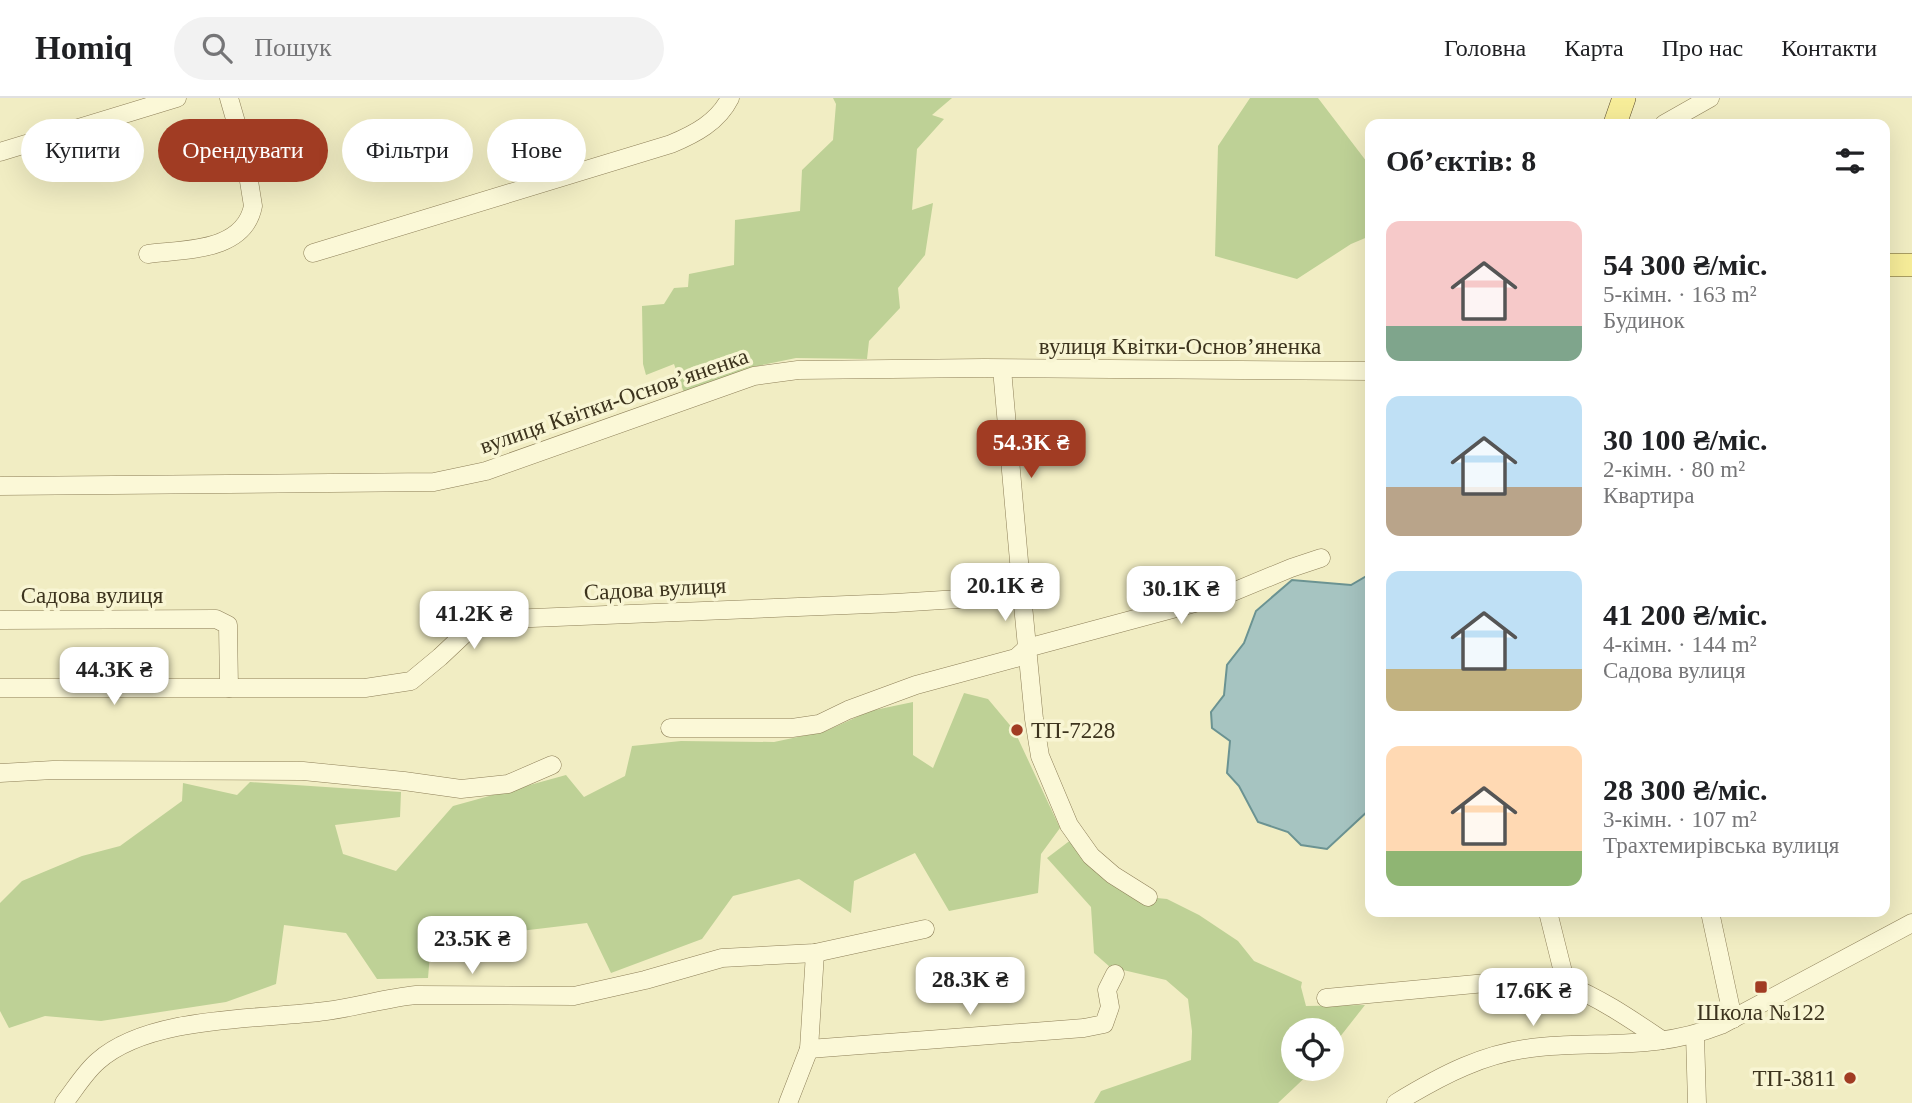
<!DOCTYPE html>
<html lang="uk">
<head>
<meta charset="utf-8">
<style>
	:root { --surface:#fff; --page:#f2f2f2; --text:#202124; --muted:#757577; --line:#e0e0e0; --accent:#a13c23 }
	body { margin:0; font-family:Georgia,serif; background:var(--page); color:var(--text); height:100vh; display:flex; flex-direction:column; font-size:26px; white-space:nowrap }
	* { box-sizing:border-box; margin:0 }
	p { font-size:23px; color:var(--muted) }
	.icon { flex:none; width:38px; height:38px; fill:none; stroke:currentColor; stroke-width:2; stroke-linecap:round; stroke-linejoin:round }
	.map { position:relative; flex:1; overflow:hidden }
	.sheet { position:absolute; left:1365px; top:21px; width:525px; height:798px; display:flex; flex-direction:column; background:var(--surface); border-radius:14px; box-shadow:0 7px 28px #0002 }
	.sheet>* { flex:none }
	.banner { position:absolute; left:21px; top:21px; width:665px; height:63px; display:flex; gap:14px }
	.buttons { position:absolute; left:1281px; top:920px; display:grid; gap:14px }
	.buttons a { display:grid; place-items:center; width:63px; height:63px; border-radius:50%; background:var(--surface); box-shadow:0 7px 28px #0002; font-size:35px }
	.price { position:absolute; translate:-50% -60px; padding:0 16px; border-radius:14px; background:#fff; color:#222; font-size:23px; line-height:46px; filter:drop-shadow(0 2px 4px #0008) }
	.price::after { content:''; position:absolute; left:50%; top:42px; width:21px; height:16px; margin-left:-10px; background:inherit; clip-path:polygon(0 0,100% 0,50% 100%) }
	.price.current { background:var(--accent); color:#fff }
	ul { padding:0; list-style:none }
	li { display:flex; align-items:center; gap:21px; height:175px; padding:0 21px }
	li span { display:grid; place-items:center; flex:none; width:196px; height:140px; border-radius:14px; color:#555 }
	li>.icon { margin-inline-start:auto }
	span .icon { width:84px; height:84px; fill:#fffc; stroke-width:1 }
	li b { font-size:30px }
	h2 { display:flex; justify-content:space-between; align-items:center; height:84px; padding:0 21px; font-size:30px }
	.chip { padding:0 24px; border-radius:32px; background:var(--surface); box-shadow:0 7px 28px #0002; font-size:24px; line-height:63px }
	.chip.current { background:var(--accent); color:#fff }
	header { display:flex; align-items:center; gap:42px; box-sizing:border-box; height:98px; padding:0 35px; background:var(--surface); border-bottom:2px solid var(--line) }
	header strong { font-size:33px }
	nav { display:flex; gap:38px; margin-inline-start:auto; font-size:24px }
	.search { width:490px; height:63px; background:var(--page); display:flex; align-items:center; gap:18px; box-sizing:border-box; padding:0 24px; border-radius:38px; color:var(--muted); font-size:26px }
	.map>svg:first-child { display:block }
</style>
</head>
<body>
<header>
<strong>Homiq</strong>
<div class="search"><svg class="icon" aria-label="search" viewBox="0 0 24 24"><circle cx="10" cy="10" r="6"/><path d="M15 15l6 6"/></svg>Пошук</div>
<nav><a>Головна</a><a>Карта</a><a>Про нас</a><a>Контакти</a></nav>
</header>
<div class="map">
<svg width="1912" height="1005" viewBox="0 0 1912 1005">
	<rect width="100%" height="100%" fill="#f1edc3"/>
	<g fill="#bed196">
		<path d="M833,0H952L932,17L944,21L917,51L912,112L933,105L925,157L898,190L900,210L869,243L867,261L796,260L753,269L684,295L674,266L646,277L643,266L642,208L664,206L674,190L688,189L689,176L734,167L735,122L800,113L802,72L833,42L836,6Z"/>
		<path d="M1250,0H1318L1370,68V138L1351,146L1297,181L1215,158L1218,48Z"/>
		<path d="M964,595L988,601L1014,632L1060,730L1041,756L1038,795L949,813L915,755L854,783L851,815L799,781L733,798L702,841L611,875L587,825L431,844L428,880L377,881L346,835L284,827L276,886L226,904L101,923L45,918L9,930L0,913V805L22,783L82,758L120,748L182,703L183,685L237,697L250,684L401,694L400,719L335,727L343,756L396,773L453,708L566,677L584,699L625,678L632,648L681,643L774,644L826,633L870,613L913,604V657L933,670Z"/>
		<path d="M1076,738L1147,799L1167,801L1199,817L1238,843L1254,863L1302,884L1301,889L1306,908L1365,907L1332,949V933H1293V971H1314L1278,1005H1094L1101,993L1191,962L1192,933L1188,901L1166,882L1110,869L1094,855L1091,809L1047,760Z"/>
	</g>
	<path fill="#a6c4c1" stroke="#6b9392" stroke-width="2" d="M1370,476V711L1327,751L1301,747L1288,734L1258,724L1239,688L1227,675L1230,643L1212,630L1211,614L1224,597L1227,567L1244,545L1256,513L1292,482L1351,487Z"/>
	<g fill="none" stroke-linecap="round" stroke-linejoin="round">
		<g stroke="#8d7f58" stroke-width="19">
			<g id="minor">
				<path d="M1664,26L1710,0"/>
				<path d="M0,54L177,0"/>
				<path d="M313,155L671,46C695,36 718,24 730,0"/>
				<path d="M148,156C185,151 244,154 253,108L244,52L229,0"/>
				<path d="M1002,271L1022,497L1034,621L1040,658L1069,727L1091,758L1113,777L1148,799"/>
				<path d="M0,388L434,384L486,373L754,278L798,272L984,270L1370,273"/>
				<path d="M0,522L216,521L228,527L229,590H365L411,583L440,559L474,527L485,522L895,505L1022,497"/>
				<path d="M0,590H229"/>
				<path d="M670,630H792L819,626L848,612L916,587L1016,560L1027,550L1228,496L1291,470L1321,460"/>
				<path d="M0,675L53,672L303,673L404,683L461,691L508,686L552,667"/>
				<path d="M1548,814L1566,886"/>
				<path d="M1710,814L1733,921"/>
				<path d="M1326,900L1528,881C1541,882 1555,882 1567,887C1600,900 1632,922 1662,942"/>
				<path d="M1695,937L1697,1005"/>
				<path d="M809,951L1084,930L1104,926L1110,909L1107,892L1115,876"/>
				<path d="M64,1005C75,991 85,974 98,963C150,917 260,922 326,913C357,909 386,900 416,897L574,898L645,882L722,860L815,855L925,831"/>
				<path d="M788,1005L809,951L815,855"/>
				<path d="M1396,1005C1442,977 1485,954 1540,949C1605,943 1658,952 1721,927L1912,825"/>
			</g>
		</g>
		<g stroke="#5b4c2d" stroke-width="24">
			<g id="major">
				<path d="M1615,26L1624,0"/>
				<path d="M1885,167H1912"/>
			</g>
		</g>
		<use href="#minor" stroke="#fbf8d7" stroke-width="18"/>
		<use href="#major" stroke="#f7ed99" stroke-width="23"/>
	</g>
	<g fill="#a13c23" stroke="#f8f5d3" stroke-width="2.5">
		<circle cx="1017" cy="632" r="7"/>
		<rect x="1754" y="882" width="14" height="14" rx="3.5"/>
		<circle cx="1850" cy="980" r="7"/>
	</g>
	<g text-anchor="middle" dominant-baseline="central" stroke-width="7" stroke-linejoin="round" paint-order="stroke">
		<g font-size="23" fill="#3c331d" stroke="#f8f5d3">
			<text x="1180" y="248">вулиця Квітки-Основ’яненка</text>
			<text transform="translate(614 303) rotate(-19)">вулиця Квітки-Основ’яненка</text>
			<text transform="translate(655 491) rotate(-3)">Садова вулиця</text>
			<text x="92" y="497">Садова вулиця</text>
		</g>
		<g font-size="23" fill="#3c331d" stroke="#f8f5d3" text-anchor="start">
			<text x="1031" y="632">ТП-7228</text>
			<text x="1761" y="914" text-anchor="middle">Школа №122</text>
			<text x="1836" y="980" text-anchor="end">ТП-3811</text>
		</g>
	</g>
</svg>
<div class="buttons">
<a><svg class="icon" aria-label="locate" viewBox="0 0 24 24"><circle cx="12" cy="12" r="6"/><path d="M12 2v4M12 18v4M2 12h4M18 12h4"/></svg></a>
</div>
<b class="price current" style="left:1031px;top:382px">54.3K ₴</b>
<b class="price" style="left:1005px;top:525px">20.1K ₴</b>
<b class="price" style="left:1181px;top:528px">30.1K ₴</b>
<b class="price" style="left:474px;top:553px">41.2K ₴</b>
<b class="price" style="left:114px;top:609px">44.3K ₴</b>
<b class="price" style="left:472px;top:878px">23.5K ₴</b>
<b class="price" style="left:970px;top:919px">28.3K ₴</b>
<b class="price" style="left:1533px;top:930px">17.6K ₴</b>
<div class="banner">
<a class="chip">Купити</a>
<a class="chip current">Орендувати</a>
<a class="chip">Фільтри</a>
<a class="chip">Нове</a>
</div>
<section class="sheet">
<h2>Об’єктів: 8<svg class="icon" aria-label="filters" viewBox="0 0 24 24"><path d="M4 7h16M4 17h16"/><circle cx="9" cy="7" r="2"/><circle cx="15" cy="17" r="2"/></svg></h2>
<ul>
<li><span style="background:linear-gradient(#f6c9c9 75%,#7fa58c 0)"><svg class="icon" aria-label="home" viewBox="0 0 24 24"><path d="M3 11l9-7 9 7M6 9v11h12V9"/></svg></span><div><b>54 300 ₴/міс.</b><p>5-кімн. · 163 m²</p><p>Будинок</p></div></li>
<li><span style="background:linear-gradient(#bfe0f5 65%,#b9a48a 0)"><svg class="icon" aria-label="home" viewBox="0 0 24 24"><path d="M3 11l9-7 9 7M6 9v11h12V9"/></svg></span><div><b>30 100 ₴/міс.</b><p>2-кімн. · 80 m²</p><p>Квартира</p></div></li>
<li><span style="background:linear-gradient(#bfe0f5 70%,#c2b280 0)"><svg class="icon" aria-label="home" viewBox="0 0 24 24"><path d="M3 11l9-7 9 7M6 9v11h12V9"/></svg></span><div><b>41 200 ₴/міс.</b><p>4-кімн. · 144 m²</p><p>Садова вулиця</p></div></li>
<li><span style="background:linear-gradient(#ffd9b3 75%,#8fb573 0)"><svg class="icon" aria-label="home" viewBox="0 0 24 24"><path d="M3 11l9-7 9 7M6 9v11h12V9"/></svg></span><div><b>28 300 ₴/міс.</b><p>3-кімн. · 107 m²</p><p>Трахтемирівська вулиця</p></div></li>
</ul>
</section>
</div>
</body>
</html>
